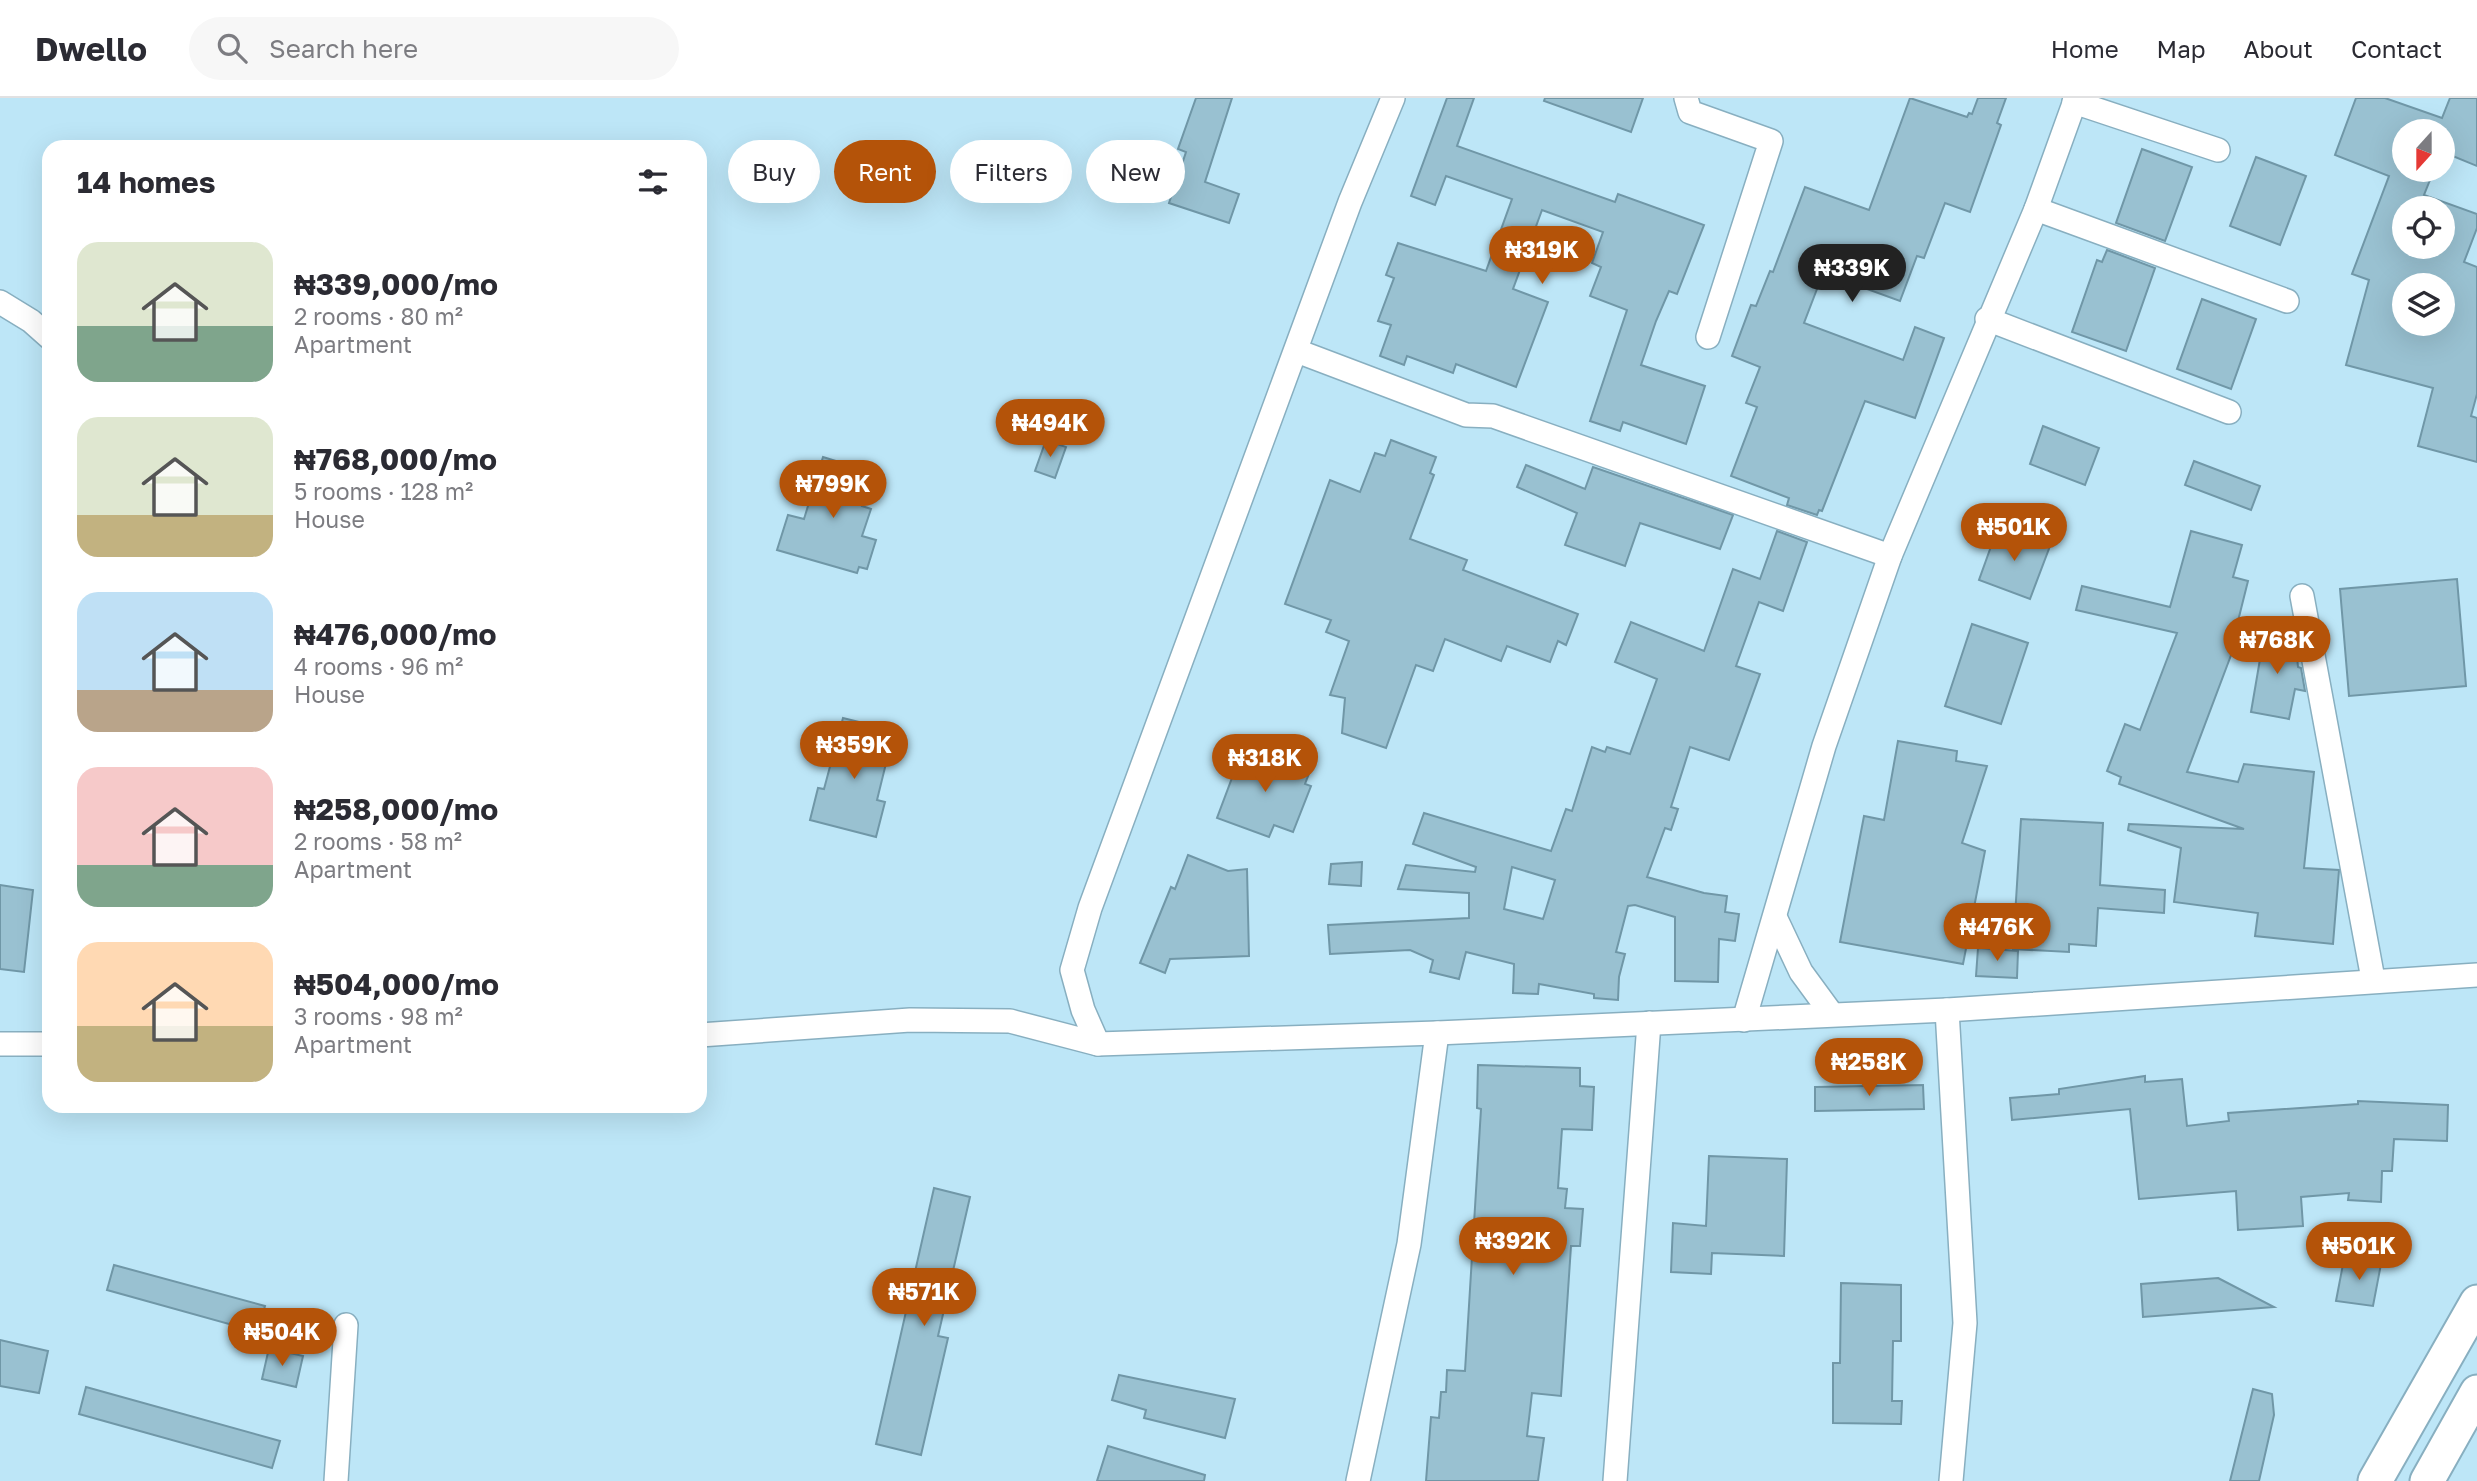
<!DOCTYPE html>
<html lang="en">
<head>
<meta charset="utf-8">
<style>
	:root { --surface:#fff; --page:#f7f7f7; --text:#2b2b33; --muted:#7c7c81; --line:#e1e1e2; --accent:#b45309 }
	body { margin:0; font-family:"Golos Text",sans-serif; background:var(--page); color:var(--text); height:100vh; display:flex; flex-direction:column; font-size:26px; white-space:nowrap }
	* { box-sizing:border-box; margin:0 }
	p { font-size:23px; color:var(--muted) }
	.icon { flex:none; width:38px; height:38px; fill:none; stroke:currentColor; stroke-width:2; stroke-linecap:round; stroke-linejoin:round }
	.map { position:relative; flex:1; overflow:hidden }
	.side { position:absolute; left:42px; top:42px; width:665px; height:973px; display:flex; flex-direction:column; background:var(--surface); border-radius:21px; box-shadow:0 7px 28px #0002 }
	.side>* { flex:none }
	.top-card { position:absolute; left:728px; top:42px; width:665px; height:63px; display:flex; gap:14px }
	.needle { width:46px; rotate:201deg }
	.controls { position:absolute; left:2392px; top:21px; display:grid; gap:14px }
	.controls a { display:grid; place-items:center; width:63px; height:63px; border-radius:50%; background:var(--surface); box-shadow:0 7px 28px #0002; font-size:35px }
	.price { position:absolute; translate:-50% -60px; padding:0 16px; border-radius:24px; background:var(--accent); color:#fff; font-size:23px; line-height:46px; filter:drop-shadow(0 2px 4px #0008) }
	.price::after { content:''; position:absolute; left:50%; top:42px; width:21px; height:16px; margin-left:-10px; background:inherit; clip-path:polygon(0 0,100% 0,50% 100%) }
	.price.selected { background:#222; color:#fff }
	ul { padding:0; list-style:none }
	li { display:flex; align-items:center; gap:21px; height:175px; padding:0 35px }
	li span { display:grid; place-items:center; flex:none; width:196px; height:140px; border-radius:21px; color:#555 }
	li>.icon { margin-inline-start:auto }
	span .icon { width:84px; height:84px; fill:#fffc; stroke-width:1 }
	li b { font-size:30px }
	h2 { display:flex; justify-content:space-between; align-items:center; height:84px; padding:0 35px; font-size:30px }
	.pill { padding:0 24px; border-radius:32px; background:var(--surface); box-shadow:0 7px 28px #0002; font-size:24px; line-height:63px }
	.pill.selected { background:var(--accent); color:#fff }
	header { display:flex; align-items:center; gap:42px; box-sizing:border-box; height:98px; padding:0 35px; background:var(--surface); border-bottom:2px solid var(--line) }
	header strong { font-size:33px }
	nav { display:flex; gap:38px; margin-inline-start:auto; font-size:24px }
	.search { width:490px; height:63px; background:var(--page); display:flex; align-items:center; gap:18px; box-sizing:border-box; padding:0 24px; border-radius:38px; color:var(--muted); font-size:26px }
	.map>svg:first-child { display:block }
</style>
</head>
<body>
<header>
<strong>Dwello</strong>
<div class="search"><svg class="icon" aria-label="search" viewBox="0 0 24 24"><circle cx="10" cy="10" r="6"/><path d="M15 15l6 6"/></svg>Search here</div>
<nav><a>Home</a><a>Map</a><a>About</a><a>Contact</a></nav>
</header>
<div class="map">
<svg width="2477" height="1383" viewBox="0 0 2477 1383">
	<rect width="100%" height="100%" fill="#bde6f7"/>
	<g fill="#99c1d1" stroke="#7097a7" stroke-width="2" fill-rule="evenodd">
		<path d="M1196,0H1232L1205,84L1239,96L1229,125L1169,105L1186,54L1178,51Z"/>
		<path d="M1447,0H1474L1457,48L1615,104L1618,96L1704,127L1677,196L1669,193L1656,223L1641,267L1705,288L1686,346L1623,324L1620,333L1590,323L1627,212L1590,198L1601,169L1592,165L1603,134L1542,112L1513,191L1548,204L1516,289L1456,266L1453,275L1407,258L1404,267L1380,258L1391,227L1378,223L1394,180L1386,177L1398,145L1486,173L1512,101L1446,78L1435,107L1411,98Z"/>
		<path d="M1545,0H1643L1631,34L1544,3Z"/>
		<path d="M1910,0L1967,19L1969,15L1972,16L1978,0H2006L1997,25L2001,27L1970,114L1945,105L1924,160L1917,158L1900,203L1837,180L1836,184L1822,178L1804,225L1903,262L1915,229L1944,240L1915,320L1865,303L1822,413L1819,412L1817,417L1787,407L1789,400L1731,378L1757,309L1746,305L1760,269L1732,258L1751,207L1756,208L1770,173L1773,174L1805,89L1869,112Z"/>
		<path d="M2356,0H2385L2442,20L2450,0H2477V68L2443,54V33H2404V72H2434L2424,97L2477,116V130L2464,164L2477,169V296L2471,318L2477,320V364L2418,348L2433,290L2346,267L2369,182L2352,176L2389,78L2335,57ZM2404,110H2443V149H2404ZM2404,187H2443V226H2404Z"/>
		<path d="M2142,51L2192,69L2165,143L2116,125Z"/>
		<path d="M2256,59L2306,78L2280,147L2230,128Z"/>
		<path d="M2107,152L2155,170L2126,253L2072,234L2097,162L2102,164Z"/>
		<path d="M2202,201L2256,221L2231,291L2177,271Z"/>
		<path d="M2043,328L2099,350L2085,387L2030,366Z"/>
		<path d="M1046,342L1066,349L1055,380L1035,373Z"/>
		<path d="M1391,342L1436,359L1430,375L1434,377L1410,441L1467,462L1463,472L1578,516L1566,547L1558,543L1550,564L1507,548L1501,563L1445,541L1433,573L1416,567L1386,650L1342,635L1345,600L1330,597L1349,543L1326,534L1331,522L1285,506L1330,382L1360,394L1375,355L1385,358Z"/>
		<path d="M823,359L871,374L862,408L871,411L862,438L876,442L867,471L859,469L857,475L777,452L788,417L804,421Z"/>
		<path d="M2194,363L2260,388L2251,412L2185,387Z"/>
		<path d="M1526,367L1585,391L1593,369L1733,417L1720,451L1640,425L1625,468L1565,447L1577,415L1517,389Z"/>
		<path d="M1998,429L2050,448L2030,501L1979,482Z"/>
		<path d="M1777,433L1807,444L1783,513L1759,504L1736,568L1760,576L1729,662L1690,649L1671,709L1678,711L1671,732L1665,730L1647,779L1704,795L1727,798L1725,814L1739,816L1735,843L1719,841L1718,884L1675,883V819L1635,807L1628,808L1616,854L1625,856L1619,879L1618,902L1594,900V896L1539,886L1538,896L1513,895L1514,866L1466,854L1459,881L1430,874L1433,862L1410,852L1330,856L1328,827L1469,820V795L1398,791L1406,767L1475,774L1476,769L1413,746L1424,715L1551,753L1566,711L1572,713L1592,649L1605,654L1607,649L1630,656L1657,581L1615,564L1631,524L1704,553L1733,471L1760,481ZM1512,769L1555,782L1543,821L1504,811Z"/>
		<path d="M2191,433L2242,447L2233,479L2248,483L2237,527L2242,528L2187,674L2238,684L2244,666L2314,674L2304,770L2339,772L2333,846L2255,838L2258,815L2174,804L2181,750L2128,732L2129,726L2244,731L2119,686L2121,679L2107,673L2125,626L2140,632L2177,535L2076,512L2082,488L2170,509Z"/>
		<path d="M2457,481L2466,588L2349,598L2340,491Z"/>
		<path d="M1972,526L2028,545L2001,626L1945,608Z"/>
		<path d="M2265,532L2295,537L2298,569L2301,570L2305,593L2295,591L2289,621L2251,614Z"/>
		<path d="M843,620L867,626L865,634L892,641L877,702L885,704L876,739L810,722L818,690L824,691Z"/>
		<path d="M1898,643L1957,653L1956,663L1987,668L1962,745L1985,753L1963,866L1840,844L1864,718L1884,722Z"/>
		<path d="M1244,648L1310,673L1305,686L1311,688L1293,734L1274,727L1269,739L1217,720Z"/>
		<path d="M2021,721L2103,725L2100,787L2165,792L2164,815L2098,810L2096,848L2069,846V854L2013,851Z"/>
		<path d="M1188,757L1228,773L1247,771L1249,858L1170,861L1165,875L1140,865L1171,789L1175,791Z"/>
		<path d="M1362,764L1361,788L1329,786L1331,766Z"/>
		<path d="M0,787L33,792L24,874L0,871Z"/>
		<path d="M1978,850L2018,853L2017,880L1976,878Z"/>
		<path d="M1478,967L1580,970V988L1594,989L1592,1032L1562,1031L1558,1090L1567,1091L1565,1110L1583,1111L1580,1148H1571L1561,1298L1532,1295L1527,1338L1544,1340L1538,1383H1426L1431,1319L1439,1320L1441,1294H1446L1447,1272L1465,1273L1481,1011L1477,1010Z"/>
		<path d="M2145,978V984L2182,981L2187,1028L2229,1023L2228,1015L2358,1006V1003L2448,1007L2447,1043L2394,1041L2392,1073H2382L2381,1104L2348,1102L2349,1095L2301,1099L2303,1128L2238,1132L2236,1093L2139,1101L2130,1011L2012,1022L2010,1000L2059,996V991Z"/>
		<path d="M1923,987L1924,1011L1815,1013V989Z"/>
		<path d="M1709,1058L1787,1061L1784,1158L1712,1155L1711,1176L1671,1174L1673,1125L1706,1128Z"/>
		<path d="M934,1090L970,1099L938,1238L948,1240L921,1357L876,1346Z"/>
		<path d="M2344,1161L2381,1166L2373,1208L2336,1203Z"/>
		<path d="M114,1167L265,1208L258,1234L107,1192Z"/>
		<path d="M2218,1180L2274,1209L2143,1219L2141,1186Z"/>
		<path d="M1841,1185L1901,1187V1243H1893L1892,1303H1902L1901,1326L1833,1325V1265H1840Z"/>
		<path d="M0,1242L48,1253L39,1295L0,1288Z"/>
		<path d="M269,1250L303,1258L296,1289L262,1281Z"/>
		<path d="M1119,1277L1235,1301L1225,1340L1144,1320L1146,1312L1112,1302Z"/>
		<path d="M86,1289L280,1343L272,1370L79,1316Z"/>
		<path d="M2253,1291L2272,1296L2274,1317L2259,1383H2230Z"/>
		<path d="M1108,1348L1205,1377L1204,1383H1097Z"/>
	</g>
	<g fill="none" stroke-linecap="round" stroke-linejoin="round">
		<g stroke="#88afc0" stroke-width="26">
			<g id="street">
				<path d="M1686,0L1690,14L1771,43L1708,239"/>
				<path d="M2074,4L2218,52"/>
				<path d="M2036,111L2287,203"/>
				<path d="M0,204L31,223L49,239"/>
				<path d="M1987,221L2229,314"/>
				<path d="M1297,253L1466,317L1493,318L1890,458"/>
				<path d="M2302,498L2373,881"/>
				<path d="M1775,819L1801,874L1831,915"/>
				<path d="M1947,912L1965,1225L1951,1383"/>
				<path d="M1744,922L1824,648L1890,458L2036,111L2076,0"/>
				<path d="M700,937L910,922L1010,923L1098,946L1437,935L1947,912L2477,877"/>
				<path d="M0,946H49"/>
				<path d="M1098,946L1083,912L1072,872L1090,810L1350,104L1393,0"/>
				<path d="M336,1383L346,1227"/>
				<path d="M1358,1383L1409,1146L1437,935"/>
				<path d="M1615,1383L1649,925"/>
			</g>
		</g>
		<g stroke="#88afc0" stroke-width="37">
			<g id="secondary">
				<path d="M2375,1383L2477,1204"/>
				<path d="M2427,1383L2477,1294"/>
			</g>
		</g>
		<use href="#street" stroke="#fff" stroke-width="23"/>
		<use href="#secondary" stroke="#fff" stroke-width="33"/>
	</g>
</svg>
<div class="controls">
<a><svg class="needle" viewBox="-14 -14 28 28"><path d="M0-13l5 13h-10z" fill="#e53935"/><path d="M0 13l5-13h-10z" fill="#7c7c81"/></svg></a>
<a><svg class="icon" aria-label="locate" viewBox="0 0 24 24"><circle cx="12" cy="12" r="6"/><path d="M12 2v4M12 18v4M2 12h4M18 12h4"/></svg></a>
<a><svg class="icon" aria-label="layers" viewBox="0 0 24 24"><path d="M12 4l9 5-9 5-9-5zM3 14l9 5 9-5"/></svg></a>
</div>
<b class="price" style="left:1542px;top:188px">₦319K</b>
<b class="price selected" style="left:1852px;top:206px">₦339K</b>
<b class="price" style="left:1050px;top:361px">₦494K</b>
<b class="price" style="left:833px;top:422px">₦799K</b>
<b class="price" style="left:2014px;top:465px">₦501K</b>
<b class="price" style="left:2277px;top:578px">₦768K</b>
<b class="price" style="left:854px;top:683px">₦359K</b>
<b class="price" style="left:1265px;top:696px">₦318K</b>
<b class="price" style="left:1997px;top:865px">₦476K</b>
<b class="price" style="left:1869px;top:1000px">₦258K</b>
<b class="price" style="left:1513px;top:1179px">₦392K</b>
<b class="price" style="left:2359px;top:1184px">₦501K</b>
<b class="price" style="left:924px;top:1230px">₦571K</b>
<b class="price" style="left:282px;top:1270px">₦504K</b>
<div class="top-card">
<a class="pill">Buy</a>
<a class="pill selected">Rent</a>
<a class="pill">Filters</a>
<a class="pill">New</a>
</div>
<section class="side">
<h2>14 homes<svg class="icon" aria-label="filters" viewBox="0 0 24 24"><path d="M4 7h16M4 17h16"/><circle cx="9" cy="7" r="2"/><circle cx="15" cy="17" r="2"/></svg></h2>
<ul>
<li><span style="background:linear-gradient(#dfe7d0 60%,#7fa58c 0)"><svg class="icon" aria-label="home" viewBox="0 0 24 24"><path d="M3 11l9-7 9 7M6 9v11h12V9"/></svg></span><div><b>₦339,000/mo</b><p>2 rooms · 80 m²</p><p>Apartment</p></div></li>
<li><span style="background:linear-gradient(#dfe7d0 70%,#c2b280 0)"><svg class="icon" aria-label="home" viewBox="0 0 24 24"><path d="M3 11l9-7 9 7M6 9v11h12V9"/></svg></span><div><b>₦768,000/mo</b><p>5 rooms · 128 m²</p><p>House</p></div></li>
<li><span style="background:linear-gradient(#bfe0f5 70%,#b9a48a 0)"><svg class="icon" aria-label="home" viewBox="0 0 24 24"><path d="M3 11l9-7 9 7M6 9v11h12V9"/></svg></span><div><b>₦476,000/mo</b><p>4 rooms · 96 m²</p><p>House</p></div></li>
<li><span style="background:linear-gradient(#f6c9c9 70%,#7fa58c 0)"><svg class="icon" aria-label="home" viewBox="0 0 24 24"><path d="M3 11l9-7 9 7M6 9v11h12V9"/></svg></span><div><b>₦258,000/mo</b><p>2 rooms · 58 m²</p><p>Apartment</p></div></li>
<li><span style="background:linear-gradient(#ffd9b3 60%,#c2b280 0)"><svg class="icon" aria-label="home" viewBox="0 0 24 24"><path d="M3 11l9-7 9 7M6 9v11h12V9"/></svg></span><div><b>₦504,000/mo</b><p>3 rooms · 98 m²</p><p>Apartment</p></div></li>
</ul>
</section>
</div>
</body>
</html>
